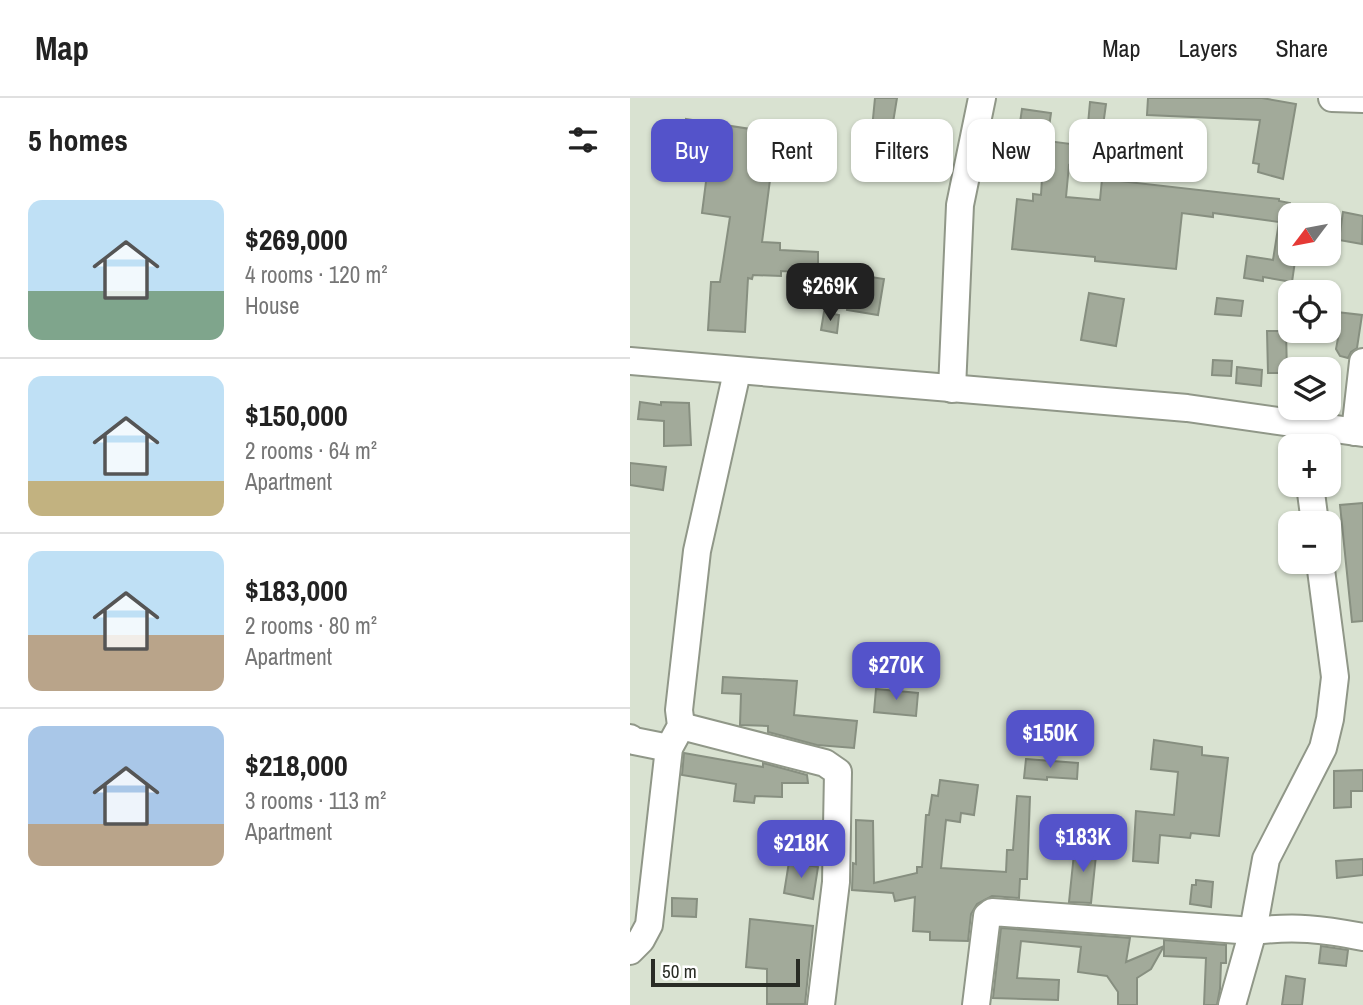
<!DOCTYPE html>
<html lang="en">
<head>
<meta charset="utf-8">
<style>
	:root { --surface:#fff; --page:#f6f6f6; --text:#222; --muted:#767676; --line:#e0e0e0; --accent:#5453ca }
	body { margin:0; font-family:"Archivo Narrow",sans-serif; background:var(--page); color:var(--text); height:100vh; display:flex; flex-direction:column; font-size:26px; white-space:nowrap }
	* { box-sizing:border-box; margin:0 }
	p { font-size:23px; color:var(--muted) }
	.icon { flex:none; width:38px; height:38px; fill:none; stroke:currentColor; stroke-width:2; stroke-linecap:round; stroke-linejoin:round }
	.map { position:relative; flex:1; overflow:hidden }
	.side { display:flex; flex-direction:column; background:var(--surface); width:630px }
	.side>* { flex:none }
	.hud { position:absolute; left:21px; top:21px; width:606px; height:63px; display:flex; gap:14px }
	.needle { width:46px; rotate:238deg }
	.tools { position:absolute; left:648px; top:105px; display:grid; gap:14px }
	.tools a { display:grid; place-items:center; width:63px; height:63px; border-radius:14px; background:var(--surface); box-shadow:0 2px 5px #0004; font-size:35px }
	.scale { position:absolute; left:21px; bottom:18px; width:149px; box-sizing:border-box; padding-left:7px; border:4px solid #292c25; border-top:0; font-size:19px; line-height:24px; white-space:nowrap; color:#292c25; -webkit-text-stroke:5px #fff; paint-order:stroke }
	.price { position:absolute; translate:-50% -60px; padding:0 16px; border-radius:14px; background:var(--accent); color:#fff; font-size:23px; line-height:46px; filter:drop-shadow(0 2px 4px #0008) }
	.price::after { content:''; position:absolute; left:50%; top:42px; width:21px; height:16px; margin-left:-10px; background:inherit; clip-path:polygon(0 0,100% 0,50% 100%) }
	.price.current { background:#222; color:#fff }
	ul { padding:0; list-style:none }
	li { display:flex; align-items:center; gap:21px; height:175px; padding:0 28px }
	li+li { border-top:2px solid var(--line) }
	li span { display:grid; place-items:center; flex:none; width:196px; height:140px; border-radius:14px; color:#555 }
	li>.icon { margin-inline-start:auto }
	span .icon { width:84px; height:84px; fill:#fffc; stroke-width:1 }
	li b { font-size:30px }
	h2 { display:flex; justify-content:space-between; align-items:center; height:84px; padding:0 28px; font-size:30px }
	.pill { padding:0 24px; border-radius:14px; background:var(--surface); box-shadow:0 2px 5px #0004; font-size:24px; line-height:63px }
	.pill.current { background:var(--accent); color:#fff }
	header { display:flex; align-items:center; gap:42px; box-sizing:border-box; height:98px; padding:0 35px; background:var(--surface); border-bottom:2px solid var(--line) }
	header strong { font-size:33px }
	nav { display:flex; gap:38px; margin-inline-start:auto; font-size:24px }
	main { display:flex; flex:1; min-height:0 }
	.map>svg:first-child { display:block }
</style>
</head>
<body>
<header>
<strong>Map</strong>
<nav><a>Map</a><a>Layers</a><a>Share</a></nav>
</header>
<main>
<section class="side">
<h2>5 homes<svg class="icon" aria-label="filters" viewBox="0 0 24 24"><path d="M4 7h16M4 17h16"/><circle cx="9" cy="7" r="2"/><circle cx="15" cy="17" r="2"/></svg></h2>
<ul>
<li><span style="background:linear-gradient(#bfe0f5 65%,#7fa58c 0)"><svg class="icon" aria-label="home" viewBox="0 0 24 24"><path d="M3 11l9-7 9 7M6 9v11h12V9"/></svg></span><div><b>$269,000</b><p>4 rooms · 120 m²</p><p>House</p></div></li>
<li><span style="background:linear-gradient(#bfe0f5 75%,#c2b280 0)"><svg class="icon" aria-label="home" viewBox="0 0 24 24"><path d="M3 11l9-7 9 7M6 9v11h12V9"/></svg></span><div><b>$150,000</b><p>2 rooms · 64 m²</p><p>Apartment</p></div></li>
<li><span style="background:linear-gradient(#bfe0f5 60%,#b9a48a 0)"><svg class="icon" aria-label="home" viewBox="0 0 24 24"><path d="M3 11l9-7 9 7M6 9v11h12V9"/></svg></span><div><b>$183,000</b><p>2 rooms · 80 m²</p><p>Apartment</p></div></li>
<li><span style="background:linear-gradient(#a9c7e8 70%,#b9a48a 0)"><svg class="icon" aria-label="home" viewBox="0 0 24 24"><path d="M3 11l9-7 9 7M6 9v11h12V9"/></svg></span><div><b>$218,000</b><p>3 rooms · 113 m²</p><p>Apartment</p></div></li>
</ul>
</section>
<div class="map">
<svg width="733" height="907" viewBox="0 0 733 907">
	<rect width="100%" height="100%" fill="#d9e2d1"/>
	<g fill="#a2aa9a" stroke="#878f80" stroke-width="2">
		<path d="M245,0H267L258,55L280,58L278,77L262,75V81L244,79L245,73L238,72Z"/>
		<path d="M518,0H632L666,6L653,81L628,74L629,66L623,65L630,22L517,17Z"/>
		<path d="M460,4L476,6L467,71L439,67L436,99L470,102L472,81L649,101V103L660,105V156H666L662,184L633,179V183L614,180L617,158L643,162L649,124L583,115V119L552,115L546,171L465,163V159L382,151L387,101L403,103V96L411,97L413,63L385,59L392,11L421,15L417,43L456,48Z"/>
		<path d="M56,21L146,35L132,144L150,145V152L188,154V175L151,173V178L123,177L122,181L118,180L115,234L78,232L81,184H90L100,119L72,115L77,76L69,75L70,65L50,62Z"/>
		<path d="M713,114L733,118L732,146L709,142Z"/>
		<path d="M222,176L254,181L248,217L217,212Z"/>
		<path d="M459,195L494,201L486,248L451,242Z"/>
		<path d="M587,200L613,203L611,218L585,216Z"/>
		<path d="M698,213L732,217L727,250L721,254L718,260L710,258L706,251L709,235L698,234Z"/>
		<path d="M194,214L209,217L207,235L191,232Z"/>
		<path d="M637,233H656L657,275H638Z"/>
		<path d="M583,262L602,263L601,278L582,277Z"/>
		<path d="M607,269L632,272L631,288L606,285Z"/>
		<path d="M10,304L31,307V304L59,305L61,347L34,348V323L8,321Z"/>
		<path d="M0,365L36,369L33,392L0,387Z"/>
		<path d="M733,405V523L722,524L710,407Z"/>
		<path d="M93,579L167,583L164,617L227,623L224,650L187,647L138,634V628L110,627L111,596L92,595Z"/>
		<path d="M246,591L288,595L286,618L244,614Z"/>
		<path d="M524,642L572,649V657L598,660L589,738L561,735L560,740L530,737L528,765L503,763L506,713L544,717L548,674L521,671Z"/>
		<path d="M54,655L133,669V665L177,677L178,685H152V699L125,698L124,705L104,703L106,686L52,677Z"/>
		<path d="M396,661L448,665L447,681L417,679V682L394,680Z"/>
		<path d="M733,672V693H721V709L704,710V673Z"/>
		<path d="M310,682L348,687L344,717L331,715L330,724L316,722L311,770L376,774L377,752H383L387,698L400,699L397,781H390L389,800L362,798L347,806L341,816L338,843L300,842V834L283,833L285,799L265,803L263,795L222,792L223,765L226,766V722L243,723L244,785L287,775V769H292L296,717H299L302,697L308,698Z"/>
		<path d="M445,746L467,748L461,805L439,804Z"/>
		<path d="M733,761V777L707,780L706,763Z"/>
		<path d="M159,764L188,769L183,801L154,795Z"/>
		<path d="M566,782L583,784L581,809L560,806L562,787H566Z"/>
		<path d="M42,800L67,801L66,819L42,818Z"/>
		<path d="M120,821L183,828L175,906H137V871L116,869Z"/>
		<path d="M371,830L500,840L496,864L534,848L521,871L507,880V907H488V894L477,878L448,874L451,849L391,843L387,880L429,882L428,902L363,900Z"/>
		<path d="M534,842L596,847V865H591L590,891L587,907H574L576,860L534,858Z"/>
		<path d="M691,848L718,852L716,868L689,865Z"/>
		<path d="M656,878L675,881L672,907H652Z"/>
	</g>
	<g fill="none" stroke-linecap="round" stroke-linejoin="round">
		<g stroke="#909788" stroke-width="30">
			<g id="minor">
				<path d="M702,0L733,1"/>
				<path d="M0,263L557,310L733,335"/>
				<path d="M322,291L330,107L352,0"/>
				<path d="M725,334L733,264"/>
				<path d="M680,387L685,425"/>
				<path d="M51,628L195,665L208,674L206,784L191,907"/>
				<path d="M0,640L4,643L39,650"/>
				<path d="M0,853L11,842L19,827L39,650L51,628L49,612L67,453L107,274"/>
				<path d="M346,907L357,818L362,814L623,833C666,828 691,831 733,839"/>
				<path d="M602,907L623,833L636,761L693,650L700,621L705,579L690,464"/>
			</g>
		</g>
		<use href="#minor" stroke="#fff" stroke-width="26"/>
	</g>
</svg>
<div class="tools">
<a><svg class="needle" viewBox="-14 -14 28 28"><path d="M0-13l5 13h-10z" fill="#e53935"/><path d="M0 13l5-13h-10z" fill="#767676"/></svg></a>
<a><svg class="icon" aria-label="locate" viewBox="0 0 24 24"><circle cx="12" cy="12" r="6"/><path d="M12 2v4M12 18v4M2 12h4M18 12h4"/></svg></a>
<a><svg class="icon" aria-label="layers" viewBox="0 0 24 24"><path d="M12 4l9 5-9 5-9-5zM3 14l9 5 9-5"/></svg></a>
<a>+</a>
<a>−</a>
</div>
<div class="scale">50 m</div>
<b class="price current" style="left:200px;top:225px">$269K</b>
<b class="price" style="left:266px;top:604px">$270K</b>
<b class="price" style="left:420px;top:672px">$150K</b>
<b class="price" style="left:453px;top:776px">$183K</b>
<b class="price" style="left:171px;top:782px">$218K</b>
<div class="hud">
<a class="pill current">Buy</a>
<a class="pill">Rent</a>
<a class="pill">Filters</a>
<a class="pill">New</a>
<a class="pill">Apartment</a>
</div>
</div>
</main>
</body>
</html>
